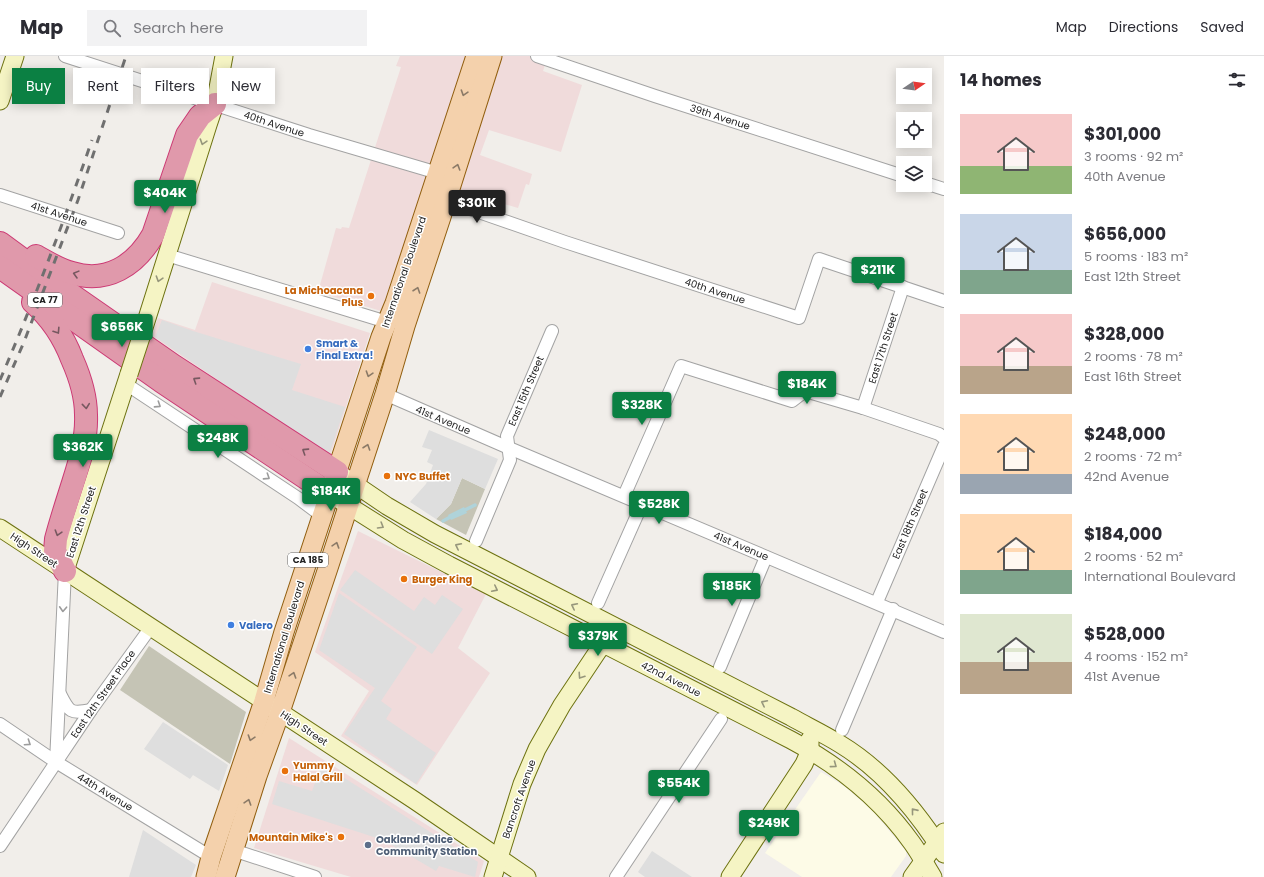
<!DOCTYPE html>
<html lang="en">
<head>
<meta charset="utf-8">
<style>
	:root { --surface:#fff; --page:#f2f2f3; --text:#2b2b33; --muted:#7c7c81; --line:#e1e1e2; --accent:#0b8043 }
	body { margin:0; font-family:Poppins,sans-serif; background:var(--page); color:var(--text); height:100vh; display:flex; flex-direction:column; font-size:15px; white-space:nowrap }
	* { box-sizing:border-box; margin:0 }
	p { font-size:13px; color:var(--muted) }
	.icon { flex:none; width:22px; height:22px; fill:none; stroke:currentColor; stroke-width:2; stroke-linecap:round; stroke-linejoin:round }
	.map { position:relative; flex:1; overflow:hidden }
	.details { display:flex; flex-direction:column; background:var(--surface); width:320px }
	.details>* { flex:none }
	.top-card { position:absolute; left:12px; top:12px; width:380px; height:36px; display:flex; gap:8px }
	.needle { width:26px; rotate:77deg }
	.buttons { position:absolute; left:896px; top:12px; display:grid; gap:8px }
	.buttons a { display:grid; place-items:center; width:36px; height:36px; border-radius:0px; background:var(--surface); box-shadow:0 2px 10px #0003; font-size:20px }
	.price { position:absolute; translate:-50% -34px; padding:0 9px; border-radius:4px; background:var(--accent); color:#fff; font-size:13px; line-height:26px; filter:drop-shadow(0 1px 2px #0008) }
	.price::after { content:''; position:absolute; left:50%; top:24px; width:12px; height:9px; margin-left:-6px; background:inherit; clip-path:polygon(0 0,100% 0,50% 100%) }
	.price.active { background:#222; color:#fff }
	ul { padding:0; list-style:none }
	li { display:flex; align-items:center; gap:12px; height:100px; padding:0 16px }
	li span { display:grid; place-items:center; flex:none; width:112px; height:80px; border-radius:0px; color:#555 }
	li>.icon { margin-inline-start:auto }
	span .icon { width:48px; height:48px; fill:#fffc; stroke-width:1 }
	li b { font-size:17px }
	h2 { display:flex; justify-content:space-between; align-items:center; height:48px; padding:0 16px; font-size:17px }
	.pill { padding:0 14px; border-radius:0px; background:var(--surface); box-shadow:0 2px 10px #0003; font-size:14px; line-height:36px }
	.pill.active { background:var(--accent); color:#fff }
	header { display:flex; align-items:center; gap:24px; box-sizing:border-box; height:56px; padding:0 20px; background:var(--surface); border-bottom:1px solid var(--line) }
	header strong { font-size:19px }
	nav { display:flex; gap:22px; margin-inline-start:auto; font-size:14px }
	.search { width:280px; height:36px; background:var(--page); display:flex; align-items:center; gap:10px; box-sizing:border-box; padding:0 14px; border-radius:0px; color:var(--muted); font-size:15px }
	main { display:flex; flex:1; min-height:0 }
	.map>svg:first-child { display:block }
</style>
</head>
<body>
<header>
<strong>Map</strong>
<div class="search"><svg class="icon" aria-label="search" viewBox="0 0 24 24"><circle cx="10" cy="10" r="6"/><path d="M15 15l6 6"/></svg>Search here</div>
<nav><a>Map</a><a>Directions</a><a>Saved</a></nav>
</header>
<main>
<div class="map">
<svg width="944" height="821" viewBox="0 0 944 821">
	<rect width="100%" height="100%" fill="#f1eeea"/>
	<g fill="#f0dbdb">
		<path d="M400,0H548L543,15L582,29L561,96L489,74L480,99L532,118L529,129L526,128L518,152L467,137L426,127L381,255L318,236L336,172L341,173L342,171L349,172L401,11L396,10Z"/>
		<path d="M212,226L370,277L330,400L152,280L158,262L195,274Z"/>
		<path d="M358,475L486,538L458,592L490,617L417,729L341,680L369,635L315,596Z"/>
		<path d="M289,682L484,805L479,821H351L254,792Z"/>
	</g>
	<path fill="#fdfbe7" d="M821,716L844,730L871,753L906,795V800L891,821H802L765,797Z"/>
	<g fill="#c5c4b5">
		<path d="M462,422L485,433L466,479L436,463L451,448Z"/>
		<path d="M149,590L246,656L230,708L120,634Z"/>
	</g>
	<g fill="#dedede">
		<path d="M162,264L193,275L301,308L292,334L345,351L329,399L155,281Z"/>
		<path d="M429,374L498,403L485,433L462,422L451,448L436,463L410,446L426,428L433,409L427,406L432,394L422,391Z"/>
		<path d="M355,514L414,555L424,541L435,549L442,539L463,553L432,598L340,534Z"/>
		<path d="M339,537L417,591L381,645L392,653L386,663L436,697L416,728L344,678L375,632L319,594Z"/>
		<path d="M163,666L228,709L219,735L193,719L190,723L144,693Z"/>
		<path d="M322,708L478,806L475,821L439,810L436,815L383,784L272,748L279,725L312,735Z"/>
		<path d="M143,774L196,809L191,821H129Z"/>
		<path d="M652,795L692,821H645L638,816Z"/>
	</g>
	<path fill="#afd3da" d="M464,451L467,457L451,464L448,459Z"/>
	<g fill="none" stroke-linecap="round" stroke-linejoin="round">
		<g stroke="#afd3da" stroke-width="3.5">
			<path d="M461,456L475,449"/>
			<path d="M443,465L454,459"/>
		</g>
		<g stroke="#a3a3a3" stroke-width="14">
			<g id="street">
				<path d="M65,0L309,79L438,117"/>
				<path d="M537,0L655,40L903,120"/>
				<path d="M925,127L944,133"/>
				<path d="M0,139L118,177"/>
				<path d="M447,145L565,186L799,262L819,203L944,245"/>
				<path d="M167,199L387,266"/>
				<path d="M126,328L298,442L322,460"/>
				<path d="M385,338L509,392L944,576"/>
				<path d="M863,352L903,231"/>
				<path d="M624,440L681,310L792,345L805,335L863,352L939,378L944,382"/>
				<path d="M476,485L510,404L507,380L552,275"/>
				<path d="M877,546L944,390"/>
				<path d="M598,547L642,448"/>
				<path d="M720,611L766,501"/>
				<path d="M60,638C69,656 70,658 91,654"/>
				<path d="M0,668L56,706L211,801"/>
				<path d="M842,674L893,553"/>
				<path d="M56,706L65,515"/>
				<path d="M0,790L91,654L151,571"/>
				<path d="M233,794L315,821"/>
				<path d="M616,821L721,663"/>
			</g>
		</g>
		<g stroke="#6d7210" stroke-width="19">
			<g id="secondary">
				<path d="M0,45L15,0"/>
				<path d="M143,275L208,69L215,48L224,0"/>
				<path d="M337,416L387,450L435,478L791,661C807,670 824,678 840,688C883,714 917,755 944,798"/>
				<path d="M330,438L403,484L449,509L791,684C840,710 880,742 912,787C920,798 926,810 933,821"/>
				<path d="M0,472L414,744L527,821"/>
				<path d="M65,515L129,318"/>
				<path d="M493,821L522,728L537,693L562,649L598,595L604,588L614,585"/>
				<path d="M730,821L804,708L810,694V683"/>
				<path d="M912,821L944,776"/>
			</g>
		</g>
		<g stroke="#915e0e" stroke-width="21">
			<g id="primary">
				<path d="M206,821L211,801L264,645L284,576L381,281L395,247L476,0"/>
				<path d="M225,821L257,720L280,656L328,512L385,338L405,270L441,161L492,0"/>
			</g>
		</g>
		<g stroke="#cc3a74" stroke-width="24">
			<g id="highway">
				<path d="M0,187L56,228L174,310L337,416"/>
				<path d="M36,200C47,206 59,214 72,217C107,228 136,209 153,179L187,79L200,60L215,48"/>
				<path d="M0,211L161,325L330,438"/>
				<path d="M33,246C50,261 64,282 72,303C80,321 86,339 86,359C87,382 80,405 73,427C67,446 61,464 56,483L55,495L65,515"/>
			</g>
		</g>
		<use href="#street" stroke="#fff" stroke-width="12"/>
		<use href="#secondary" stroke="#f5f4c4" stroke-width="17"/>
		<use href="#primary" stroke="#f4d1ac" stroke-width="19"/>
		<use href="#highway" stroke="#e099ab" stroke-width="22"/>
		<g stroke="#707070" stroke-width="3" stroke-dasharray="8 8" stroke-linecap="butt">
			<path d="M0,324C34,245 64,165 92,84"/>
			<path d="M0,341L24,286L78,144L126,0"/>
		</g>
		<g stroke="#6d7210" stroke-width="19" stroke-linecap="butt">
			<path id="secondary-bridge" d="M129,318L143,275"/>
		</g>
		<use href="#secondary-bridge" stroke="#f5f4c4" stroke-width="17"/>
	</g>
	<defs><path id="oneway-chevron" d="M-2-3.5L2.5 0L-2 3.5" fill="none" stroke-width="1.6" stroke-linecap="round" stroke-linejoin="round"/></defs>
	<g stroke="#8b7a67">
		<use href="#oneway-chevron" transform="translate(464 37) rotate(108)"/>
		<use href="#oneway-chevron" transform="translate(457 111) rotate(-73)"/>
		<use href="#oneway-chevron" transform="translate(417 234) rotate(-71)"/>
		<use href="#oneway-chevron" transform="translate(369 318) rotate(108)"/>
		<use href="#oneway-chevron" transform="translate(367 391) rotate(-71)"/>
		<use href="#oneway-chevron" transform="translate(336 489) rotate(-72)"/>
		<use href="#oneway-chevron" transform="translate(293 619) rotate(-72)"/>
		<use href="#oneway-chevron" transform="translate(251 682) rotate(108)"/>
		<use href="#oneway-chevron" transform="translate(248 746) rotate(-72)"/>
	</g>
	<g stroke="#96967b">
		<use href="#oneway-chevron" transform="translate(203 86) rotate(108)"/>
		<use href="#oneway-chevron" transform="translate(159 223) rotate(108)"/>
		<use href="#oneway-chevron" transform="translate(381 470) rotate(31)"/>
		<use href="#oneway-chevron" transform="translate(458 490) rotate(-153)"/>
		<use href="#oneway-chevron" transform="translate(495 533) rotate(27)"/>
		<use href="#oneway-chevron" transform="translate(574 550) rotate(-153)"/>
		<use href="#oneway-chevron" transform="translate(581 620) rotate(124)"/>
		<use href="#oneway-chevron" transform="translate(764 647) rotate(-153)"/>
		<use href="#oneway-chevron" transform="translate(834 709) rotate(36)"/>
		<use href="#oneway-chevron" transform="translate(914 755) rotate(-129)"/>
	</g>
	<g stroke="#775860">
		<use href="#oneway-chevron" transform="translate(76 218) rotate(-165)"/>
		<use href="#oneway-chevron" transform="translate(57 275) rotate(57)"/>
		<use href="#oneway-chevron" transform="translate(196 324) rotate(-147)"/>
		<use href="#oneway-chevron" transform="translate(86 350) rotate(84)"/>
		<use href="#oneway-chevron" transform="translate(305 395) rotate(-147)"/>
		<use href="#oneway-chevron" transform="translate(58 477) rotate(107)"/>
	</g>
	<g stroke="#9c9c9c">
		<use href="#oneway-chevron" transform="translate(158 349) rotate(33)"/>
		<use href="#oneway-chevron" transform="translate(267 421) rotate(33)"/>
		<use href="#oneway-chevron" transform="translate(63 553) rotate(93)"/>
		<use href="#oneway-chevron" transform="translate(28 687) rotate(34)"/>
	</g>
	<g fill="#e8710a" stroke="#fff" stroke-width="1.5">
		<circle cx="371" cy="240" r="4"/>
		<circle cx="387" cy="420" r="4"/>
		<circle cx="404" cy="523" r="4"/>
		<circle cx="285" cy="715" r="4"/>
		<circle cx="341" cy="781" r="4"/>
	</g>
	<g fill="#3f7fe0" stroke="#fff" stroke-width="1.5">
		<circle cx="308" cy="293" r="4"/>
		<circle cx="231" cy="569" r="4"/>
	</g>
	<circle fill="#5c6f8a" stroke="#fff" stroke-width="1.5" cx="368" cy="789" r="4"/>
	<g text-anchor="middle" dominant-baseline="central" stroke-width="3" stroke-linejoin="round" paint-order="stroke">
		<g fill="#fff" stroke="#646464" stroke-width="1">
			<rect x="28" y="237" width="34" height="14" rx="3"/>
			<rect x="288" y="497" width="40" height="14" rx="3"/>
		</g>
		<g font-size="9" font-weight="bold" fill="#222">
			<text x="45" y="244">CA 77</text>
			<text x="308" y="504">CA 185</text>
		</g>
		<g font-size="10" fill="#222" stroke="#fff">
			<text transform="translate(720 61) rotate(18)">39th Avenue</text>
			<text transform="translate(274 68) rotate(18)">40th Avenue</text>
			<text transform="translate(59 158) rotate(18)">41st Avenue</text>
			<text transform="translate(404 216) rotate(-71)">International Boulevard</text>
			<text transform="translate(715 235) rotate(18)">40th Avenue</text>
			<text transform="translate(883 292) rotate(-72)">East 17th Street</text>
			<text transform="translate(526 335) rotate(-67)">East 15th Street</text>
			<text transform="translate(443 364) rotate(23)">41st Avenue</text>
			<text transform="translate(81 466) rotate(-72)">East 12th Street</text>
			<text transform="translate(910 468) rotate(-67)">East 18th Street</text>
			<text transform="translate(741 490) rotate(23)">41st Avenue</text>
			<text transform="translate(34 494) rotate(34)">High Street</text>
			<text transform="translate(284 581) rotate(-73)">International Boulevard</text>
			<text transform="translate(671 623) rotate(27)">42nd Avenue</text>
			<text transform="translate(103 638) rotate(-55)">East 12th Street Place</text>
			<text transform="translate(304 672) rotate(34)">High Street</text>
			<text transform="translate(105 736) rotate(31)">44th Avenue</text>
			<text transform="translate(519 743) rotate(-71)">Bancroft Avenue</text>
		</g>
		<g font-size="10" font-weight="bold" fill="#c56008" stroke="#fff" text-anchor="start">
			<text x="363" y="234" text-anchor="end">La Michoacana<tspan x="363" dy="12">Plus</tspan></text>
			<text x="395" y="420">NYC Buffet</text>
			<text x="412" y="523">Burger King</text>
			<text x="293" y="709">Yummy<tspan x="293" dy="12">Halal Grill</tspan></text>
			<text x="333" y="781" text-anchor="end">Mountain Mike's</text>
		</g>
		<g font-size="10" font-weight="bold" fill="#366cbe" stroke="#fff" text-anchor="start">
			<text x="316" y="287">Smart &amp;<tspan x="316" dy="12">Final Extra!</tspan></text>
			<text x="239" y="569">Valero</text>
		</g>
		<g font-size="10" font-weight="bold" fill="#4e5e75" stroke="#fff" text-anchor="start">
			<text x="376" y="783">Oakland Police<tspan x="376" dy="12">Community Station</tspan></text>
		</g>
	</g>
</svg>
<div class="buttons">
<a><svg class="needle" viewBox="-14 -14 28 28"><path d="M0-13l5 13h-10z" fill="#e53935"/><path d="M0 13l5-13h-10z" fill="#7c7c81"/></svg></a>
<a><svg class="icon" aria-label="locate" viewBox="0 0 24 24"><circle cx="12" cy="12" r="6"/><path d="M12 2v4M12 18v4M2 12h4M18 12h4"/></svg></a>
<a><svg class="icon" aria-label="layers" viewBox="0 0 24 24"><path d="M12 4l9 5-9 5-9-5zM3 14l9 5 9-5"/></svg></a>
</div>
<b class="price" style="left:165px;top:158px">$404K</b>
<b class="price active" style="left:477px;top:168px">$301K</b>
<b class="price" style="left:878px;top:235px">$211K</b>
<b class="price" style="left:122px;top:292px">$656K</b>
<b class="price" style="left:807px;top:349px">$184K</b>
<b class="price" style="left:642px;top:370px">$328K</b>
<b class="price" style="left:218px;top:403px">$248K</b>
<b class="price" style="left:83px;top:412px">$362K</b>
<b class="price" style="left:331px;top:456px">$184K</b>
<b class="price" style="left:659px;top:469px">$528K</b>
<b class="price" style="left:732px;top:551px">$185K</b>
<b class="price" style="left:598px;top:601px">$379K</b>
<b class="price" style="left:679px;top:748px">$554K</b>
<b class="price" style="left:769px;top:788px">$249K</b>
<div class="top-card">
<a class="pill active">Buy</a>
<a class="pill">Rent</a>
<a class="pill">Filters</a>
<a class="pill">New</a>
</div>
</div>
<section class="details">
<h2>14 homes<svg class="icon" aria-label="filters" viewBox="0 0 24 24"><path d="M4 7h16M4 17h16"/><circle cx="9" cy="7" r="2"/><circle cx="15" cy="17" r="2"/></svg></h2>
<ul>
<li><span style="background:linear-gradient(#f6c9c9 65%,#8fb573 0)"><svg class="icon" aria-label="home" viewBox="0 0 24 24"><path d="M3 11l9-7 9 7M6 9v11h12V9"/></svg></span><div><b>$301,000</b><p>3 rooms · 92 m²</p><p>40th Avenue</p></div></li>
<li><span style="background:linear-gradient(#c9d6e8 70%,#7fa58c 0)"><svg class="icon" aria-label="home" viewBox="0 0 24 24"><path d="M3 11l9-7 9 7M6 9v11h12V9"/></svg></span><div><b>$656,000</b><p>5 rooms · 183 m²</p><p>East 12th Street</p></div></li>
<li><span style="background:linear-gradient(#f6c9c9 65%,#b9a48a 0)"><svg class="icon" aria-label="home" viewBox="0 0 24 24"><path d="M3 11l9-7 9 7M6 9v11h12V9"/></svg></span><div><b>$328,000</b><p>2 rooms · 78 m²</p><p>East 16th Street</p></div></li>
<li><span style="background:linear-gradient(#ffd9b3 75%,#9aa5b1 0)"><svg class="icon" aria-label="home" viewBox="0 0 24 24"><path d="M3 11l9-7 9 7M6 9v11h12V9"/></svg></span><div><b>$248,000</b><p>2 rooms · 72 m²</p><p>42nd Avenue</p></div></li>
<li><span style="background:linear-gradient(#ffd9b3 70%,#7fa58c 0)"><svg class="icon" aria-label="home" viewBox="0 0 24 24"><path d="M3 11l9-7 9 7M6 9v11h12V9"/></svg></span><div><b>$184,000</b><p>2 rooms · 52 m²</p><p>International Boulevard</p></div></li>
<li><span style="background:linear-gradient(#dfe7d0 60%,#b9a48a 0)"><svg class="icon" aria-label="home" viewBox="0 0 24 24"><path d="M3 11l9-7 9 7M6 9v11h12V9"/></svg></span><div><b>$528,000</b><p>4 rooms · 152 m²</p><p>41st Avenue</p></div></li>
</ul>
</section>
</main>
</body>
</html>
